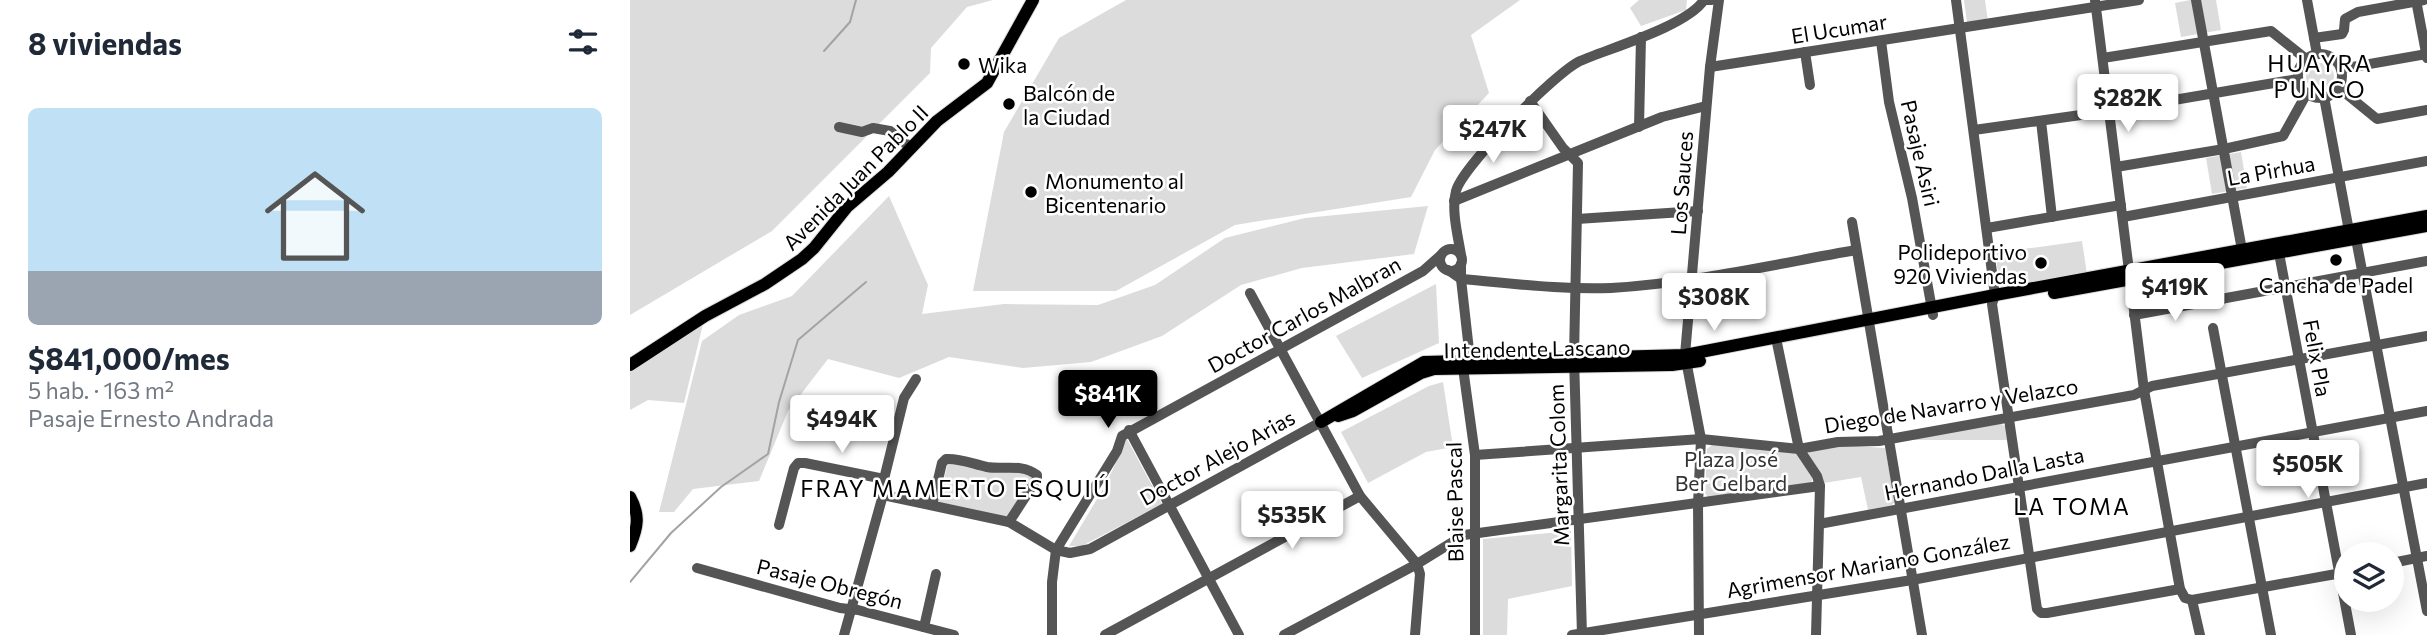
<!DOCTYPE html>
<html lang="es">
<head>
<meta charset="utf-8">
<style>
	:root { --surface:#fff; --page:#f6f6f7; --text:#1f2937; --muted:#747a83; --accent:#000 }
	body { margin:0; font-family:Commissioner,sans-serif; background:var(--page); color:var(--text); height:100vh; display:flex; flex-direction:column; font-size:26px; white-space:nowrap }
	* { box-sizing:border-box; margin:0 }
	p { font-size:23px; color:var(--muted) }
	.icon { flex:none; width:38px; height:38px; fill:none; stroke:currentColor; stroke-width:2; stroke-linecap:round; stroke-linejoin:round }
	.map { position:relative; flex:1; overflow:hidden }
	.sheet { display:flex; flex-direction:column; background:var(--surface); width:630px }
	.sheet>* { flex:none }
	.controls { position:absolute; left:1704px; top:542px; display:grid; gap:14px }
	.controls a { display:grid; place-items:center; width:70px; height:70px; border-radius:50%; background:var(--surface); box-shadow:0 7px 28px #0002; font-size:35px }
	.price { position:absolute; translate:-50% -60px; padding:0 16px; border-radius:7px; background:#fff; color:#222; font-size:23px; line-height:46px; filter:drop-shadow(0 2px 4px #0008) }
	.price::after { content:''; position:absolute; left:50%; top:42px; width:21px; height:16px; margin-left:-10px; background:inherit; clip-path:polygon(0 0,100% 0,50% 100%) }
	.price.on { background:var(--accent); color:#fff }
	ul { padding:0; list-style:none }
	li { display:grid; align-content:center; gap:14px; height:371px; padding:0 28px }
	li span { display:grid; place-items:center; height:217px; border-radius:10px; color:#555 }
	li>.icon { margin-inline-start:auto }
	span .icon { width:126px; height:126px; fill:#fffc; stroke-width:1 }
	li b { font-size:30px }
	h2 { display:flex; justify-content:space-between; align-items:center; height:84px; padding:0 28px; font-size:30px }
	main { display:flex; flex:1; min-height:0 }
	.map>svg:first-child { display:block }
</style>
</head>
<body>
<main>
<section class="sheet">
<h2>8 viviendas<svg class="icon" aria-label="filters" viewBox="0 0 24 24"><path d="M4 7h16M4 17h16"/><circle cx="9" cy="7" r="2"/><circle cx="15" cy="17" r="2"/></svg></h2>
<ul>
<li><span style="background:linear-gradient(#bfe0f5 75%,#9aa5b1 0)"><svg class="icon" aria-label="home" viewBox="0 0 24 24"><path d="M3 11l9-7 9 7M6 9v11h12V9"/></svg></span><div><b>$841,000/mes</b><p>5 hab. · 163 m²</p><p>Pasaje Ernesto Andrada</p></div></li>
</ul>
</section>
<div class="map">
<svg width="1797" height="635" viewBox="0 0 1797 635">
	<rect width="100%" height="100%" fill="#fff"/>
	<g fill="#dcdcdc">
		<path d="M0,0H363L337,7L301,48L300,73L142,231L0,315Z"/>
		<path d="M496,0H890L841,35L859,93L805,150L781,197L605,225L486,291H343L374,132L429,38Z"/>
		<path d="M1009,0H1057L1056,10L1011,26L1000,8Z"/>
		<path d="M1334,0H1355L1358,21L1337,23Z"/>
		<path d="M1560,0H1586L1591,30L1551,37L1545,3Z"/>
		<circle cx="1690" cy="77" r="14"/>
		<path d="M1611,152L1617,188L1582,194L1576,158Z"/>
		<path d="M259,196L298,285L292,314L374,304L468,305L525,285L595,238L675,218L798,206L784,254L672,268L611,285L532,336L461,362L393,368L319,357L269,378L198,359L158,411L129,481L63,489L44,512H29L72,341L109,315L162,296Z"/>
		<path d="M1452,241L1457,274L1371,290L1365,253Z"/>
		<path d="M806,284L809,343L732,378L706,336Z"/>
		<path d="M73,324L54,403L18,400L0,410V372Z"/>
		<path d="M813,382L823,447L796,452L738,483L711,432L799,386Z"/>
		<path d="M1370,423L1376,427L1377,440H1275Z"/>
		<path d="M497,439L532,504L452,546H439L476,484Z"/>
		<path d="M1083,444L1167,453L1182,477V481L1179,484L1078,498L1075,493L1077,449Z"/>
		<path d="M1211,445L1255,448L1265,501L1262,505L1238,510L1231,477L1194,483L1178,454L1180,451Z"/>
		<path d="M318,463C341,465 384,465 402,477V482L377,517L308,503Z"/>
		<path d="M941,531L942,586L878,599L877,635H853V539Z"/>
	</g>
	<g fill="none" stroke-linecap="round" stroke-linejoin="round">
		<g stroke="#a3a3a3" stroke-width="2">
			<path d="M194,51L220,22L226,0"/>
			<path d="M0,582L41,533L91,487L138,454L149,402L168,340L236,282"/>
		</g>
		<g stroke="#dbdbdb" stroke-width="14">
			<g id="major">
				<path d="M1424,293L1797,226"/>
				<path d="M0,365L75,316L135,284L172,259L184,248L217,207L258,172L307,121L357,83L403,0"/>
				<path d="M708,416L723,411L791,373L804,369L1042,365L1070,361"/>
				<path d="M691,422L794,362L1055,355L1365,295L1797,216"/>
				<path d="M0,497C10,515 8,527 0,546"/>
			</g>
		</g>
		<g stroke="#555" stroke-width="10">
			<path d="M1326,0L1365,295L1362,304L1407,609L1411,613H1417L1550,589"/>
			<path d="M1465,0L1514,390L1550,589L1555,598L1562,600"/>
			<path d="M1566,0L1612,250"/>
			<path d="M1677,0L1687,54"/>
			<path d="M1786,0L1797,58"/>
			<path d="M1684,38L1712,34L1714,30L1715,19L1728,12L1794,0"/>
			<path d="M1251,41L1259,102L1282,198L1303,315"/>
			<path d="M1175,52L1180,85"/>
			<circle cx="1690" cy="76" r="22"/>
			<path d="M1473,58L1641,31L1676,59"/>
			<path d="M1080,67L1509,0"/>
			<path d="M1711,69L1797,54"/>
			<path d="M1709,88L1747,119L1797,110"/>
			<path d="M1694,97L1719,231L1726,239L1797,611"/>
			<path d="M900,101L933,148L948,163L944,357L952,635"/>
			<path d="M1411,121L1422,217"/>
			<path d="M209,127L232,132L243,128L260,131L281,148"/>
			<path d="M1009,127L1011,37"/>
			<path d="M1344,130L1479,111L1668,79"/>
			<path d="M1486,167L1594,149L1653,136L1677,93"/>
			<path d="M824,201L1032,117L1076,106"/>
			<path d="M1493,217L1797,161"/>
			<path d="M947,219L1068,211"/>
			<path d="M1222,222L1292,635"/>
			<path d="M1357,228L1491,205"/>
			<circle cx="821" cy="260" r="11"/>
			<path d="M1649,253L1721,635"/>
			<path d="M831,255C828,236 821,210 826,191C832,167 926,72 950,61C980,48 1057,26 1074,0H1082"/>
			<path d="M831,264V279L840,359L833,368L845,455V635"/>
			<path d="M1576,266L1581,300"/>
			<path d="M818,270L831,279C880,283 931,290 981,288C1063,283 1146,264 1226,250"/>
			<path d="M620,293L730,496L787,564L790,574L785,635"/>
			<path d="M1504,315L1797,261"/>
			<path d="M1583,328L1641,635"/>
			<path d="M1146,338L1169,449L1187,476L1190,486L1186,635"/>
			<path d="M499,430L609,635"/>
			<path d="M845,455L1071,439L1169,449L1208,442L1249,441L1504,395L1522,386L1797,336"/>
			<path d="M253,495L379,522L426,550L440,553L460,549L691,422"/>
			<path d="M302,505L312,463L316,459C330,458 343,464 357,467C375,470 391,463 407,475V479L379,522"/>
			<path d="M1189,524L1797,411"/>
			<path d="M149,525L164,468L168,463H175L254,479"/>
			<path d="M1762,563L1797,556"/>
			<path d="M67,568L210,608L228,610L324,635"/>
			<path d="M1562,600L1717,572"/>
			<path d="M1562,600L1570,635"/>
			<path d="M294,627L306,574"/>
			<path d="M214,635L253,495L254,479L274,398L286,379"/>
			<path d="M422,635V582L426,550L487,451L492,436L793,271L811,255"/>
			<path d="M475,635L730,496"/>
			<path d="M654,635L787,564L834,535L1190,486"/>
			<path d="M942,635L1282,580L1797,483"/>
			<path d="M1069,635L1068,504L1071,439L1055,355L1080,67L1089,0"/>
		</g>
		<use href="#major" stroke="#000" stroke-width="12"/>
	</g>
	<g fill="#000" stroke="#fff" stroke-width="2.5">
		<circle cx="334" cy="64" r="7"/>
		<circle cx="379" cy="104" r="7"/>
		<circle cx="401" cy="192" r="7"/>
		<circle cx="1706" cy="260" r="7"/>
		<circle cx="1411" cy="263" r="7"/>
	</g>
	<g text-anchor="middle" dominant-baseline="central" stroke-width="5" stroke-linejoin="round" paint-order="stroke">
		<g font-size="21" fill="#000" stroke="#fff">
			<text transform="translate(1209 28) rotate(-9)">El Ucumar</text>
			<text transform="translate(1291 153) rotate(77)">Pasaje Asiri</text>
			<text transform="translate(1641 170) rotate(-10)">La Pirhua</text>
			<text transform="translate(225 177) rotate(-45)">Avenida Juan Pablo II</text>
			<text transform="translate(1051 183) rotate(-86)">Los Sauces</text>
			<text transform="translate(674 314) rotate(-29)">Doctor Carlos Malbran</text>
			<text transform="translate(907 348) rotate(-1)">Intendente Lascano</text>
			<text transform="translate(1688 358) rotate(80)">Felix Pla</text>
			<text transform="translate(1321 405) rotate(-9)">Diego de Navarro y Velazco</text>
			<text transform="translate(587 457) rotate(-29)">Doctor Alejo Arias</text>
			<text transform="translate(928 465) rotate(-92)">Margarita Colom</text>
			<text transform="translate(1354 473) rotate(-11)">Hernando Dalla Lasta</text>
			<text transform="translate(824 502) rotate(-91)">Blaise Pascal</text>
			<text transform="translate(1238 565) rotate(-10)">Agrimensor Mariano González</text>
			<text transform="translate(200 583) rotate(14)">Pasaje Obregón</text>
		</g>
		<g font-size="21" fill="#000" stroke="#fff" text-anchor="start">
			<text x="348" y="64">Wika</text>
			<text x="393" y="92">Balcón de<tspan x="393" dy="24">la Ciudad</tspan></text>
			<text x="415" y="180">Monumento al<tspan x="415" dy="24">Bicentenario</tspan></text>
			<text x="1397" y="251" text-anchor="end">Polideportivo<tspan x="1397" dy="24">920 Viviendas</tspan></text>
			<text x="1706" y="284" text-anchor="middle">Cancha de Padel</text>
		</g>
		<g font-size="21" fill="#333" stroke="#fff">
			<text x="1101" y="458">Plaza José<tspan x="1101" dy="24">Ber Gelbard</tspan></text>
		</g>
		<g font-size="23" letter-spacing="2" fill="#000" stroke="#fff">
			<text x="1690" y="63">HUAYRA<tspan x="1690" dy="26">PUNCO</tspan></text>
			<text x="326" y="488">FRAY MAMERTO ESQUIÚ</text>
			<text x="1442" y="506">LA TOMA</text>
		</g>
	</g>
</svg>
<div class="controls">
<a><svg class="icon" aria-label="layers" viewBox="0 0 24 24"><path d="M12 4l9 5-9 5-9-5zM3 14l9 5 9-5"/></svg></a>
</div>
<b class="price" style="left:1498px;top:134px">$282K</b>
<b class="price" style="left:863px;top:165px">$247K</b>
<b class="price" style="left:1545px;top:323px">$419K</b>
<b class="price" style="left:1084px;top:333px">$308K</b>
<b class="price on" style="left:478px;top:430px">$841K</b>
<b class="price" style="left:212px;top:455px">$494K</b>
<b class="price" style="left:1678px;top:500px">$505K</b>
<b class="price" style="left:662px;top:551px">$535K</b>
</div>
</main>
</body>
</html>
